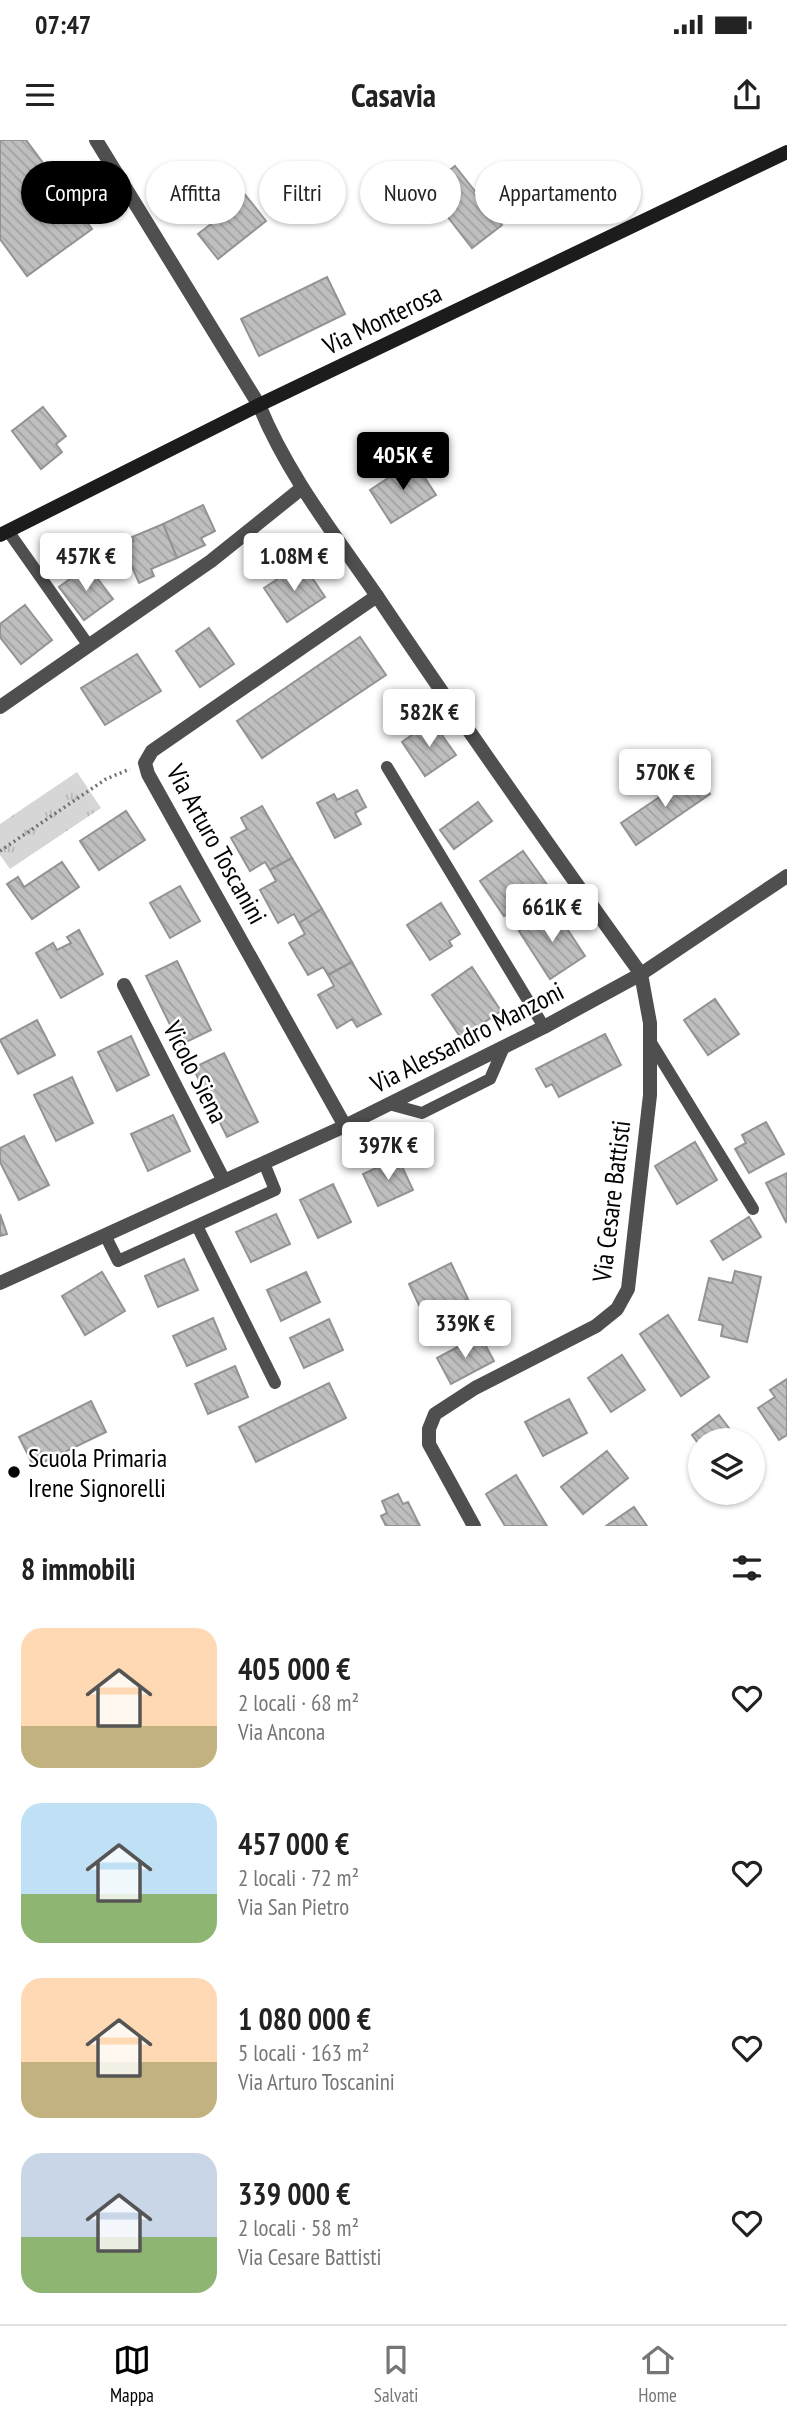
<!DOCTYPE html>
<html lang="it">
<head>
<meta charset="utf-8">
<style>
	:root { --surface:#fff; --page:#f2f2f2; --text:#222; --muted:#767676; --line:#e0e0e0; --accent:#000 }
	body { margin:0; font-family:"PT Sans Narrow",sans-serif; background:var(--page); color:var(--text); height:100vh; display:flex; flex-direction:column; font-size:26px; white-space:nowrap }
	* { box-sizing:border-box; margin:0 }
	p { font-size:23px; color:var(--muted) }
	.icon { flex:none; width:38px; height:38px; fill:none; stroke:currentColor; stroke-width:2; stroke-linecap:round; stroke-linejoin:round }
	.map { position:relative; height:1386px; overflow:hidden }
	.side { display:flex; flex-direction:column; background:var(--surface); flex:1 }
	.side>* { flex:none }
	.banner { position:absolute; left:21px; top:21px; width:746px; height:63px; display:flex; gap:14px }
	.buttons { position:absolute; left:688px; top:1288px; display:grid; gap:14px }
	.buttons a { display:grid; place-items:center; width:77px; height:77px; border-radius:50%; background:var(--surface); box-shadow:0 2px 5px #0004; font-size:35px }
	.price { position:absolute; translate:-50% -60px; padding:0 16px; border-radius:7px; background:#fff; color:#222; font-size:23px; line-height:46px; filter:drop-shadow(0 2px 4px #0008) }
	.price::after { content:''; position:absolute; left:50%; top:42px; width:21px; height:16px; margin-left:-10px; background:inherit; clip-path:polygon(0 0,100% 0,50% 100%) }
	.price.on { background:var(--accent); color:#fff }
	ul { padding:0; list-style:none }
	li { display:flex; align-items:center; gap:21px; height:175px; padding:0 21px }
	li span { display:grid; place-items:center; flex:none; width:196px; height:140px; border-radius:21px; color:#555 }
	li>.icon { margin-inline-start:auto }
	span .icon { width:84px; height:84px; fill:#fffc; stroke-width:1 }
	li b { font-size:30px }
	h2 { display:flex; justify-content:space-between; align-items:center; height:84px; padding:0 21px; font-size:30px }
	.chip { padding:0 24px; border-radius:32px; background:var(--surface); box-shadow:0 2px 5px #0004; font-size:24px; line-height:63px }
	.chip.on { background:var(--accent); color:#fff }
	.status { display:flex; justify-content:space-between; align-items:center; height:49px; padding:0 35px; background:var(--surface); direction:ltr }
	.status svg { height:19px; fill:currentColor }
	header { display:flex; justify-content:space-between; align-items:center; height:91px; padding:0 21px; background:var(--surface); font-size:32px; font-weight:800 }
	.tab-bar { display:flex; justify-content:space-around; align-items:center; height:98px; border-top:2px solid var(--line); background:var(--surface); font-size:19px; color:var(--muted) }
	.tab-bar a { display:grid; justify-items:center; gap:4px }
	.tab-bar .on { color:var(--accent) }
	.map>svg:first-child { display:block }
</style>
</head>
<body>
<div class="status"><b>07:47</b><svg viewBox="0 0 49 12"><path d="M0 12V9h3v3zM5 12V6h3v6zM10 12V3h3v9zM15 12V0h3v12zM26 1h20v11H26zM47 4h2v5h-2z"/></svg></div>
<header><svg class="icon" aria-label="menu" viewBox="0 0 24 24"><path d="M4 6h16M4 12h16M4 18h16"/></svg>Casavia<svg class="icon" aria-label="share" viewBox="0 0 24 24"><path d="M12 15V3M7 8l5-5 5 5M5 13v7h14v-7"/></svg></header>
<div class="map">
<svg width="787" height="1386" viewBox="0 0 787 1386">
	<defs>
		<pattern id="grass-tufts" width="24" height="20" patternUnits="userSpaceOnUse" patternTransform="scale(1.75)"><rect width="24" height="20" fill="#d6d6d6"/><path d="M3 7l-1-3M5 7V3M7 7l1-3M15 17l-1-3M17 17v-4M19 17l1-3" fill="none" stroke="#b6b6b6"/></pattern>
		<pattern id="building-back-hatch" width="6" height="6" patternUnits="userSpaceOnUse" patternTransform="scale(1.75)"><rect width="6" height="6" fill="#bfbfbf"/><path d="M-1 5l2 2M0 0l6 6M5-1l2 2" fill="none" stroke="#a2a2a2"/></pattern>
	</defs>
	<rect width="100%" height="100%" fill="#fff"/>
	<path fill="url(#grass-tufts)" d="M77,632L101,668L10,729L0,715V684Z"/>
	<g fill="url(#building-back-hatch)" stroke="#939393" stroke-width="2">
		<path d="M0,0H26L92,89L27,136L0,99Z"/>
		<path d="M455,26L502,85L472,108L426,49Z"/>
		<path d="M231,37L266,81L218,119L198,94L211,84L196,65Z"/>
		<path d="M327,137L345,174L259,216L241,179Z"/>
		<path d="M43,267L66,296L56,304L62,312L41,329L12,291Z"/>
		<path d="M414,321L436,355L391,383L370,350Z"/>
		<path d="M203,365L215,391L201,398L205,405L177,418L163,384Z"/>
		<path d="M163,384L177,418L151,429L154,436L139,443L123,406L134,401L132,397Z"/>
		<path d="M302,423L325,457L287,482L264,448Z"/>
		<path d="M88,426L113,459L84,480L59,447Z"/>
		<path d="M25,465L52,500L21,524L0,497V484Z"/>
		<path d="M209,488L234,524L200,547L176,511Z"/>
		<path d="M360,497L386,535L262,618L237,581Z"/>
		<path d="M137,514L161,551L105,585L81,548Z"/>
		<path d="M432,581L456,615L425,636L402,602Z"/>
		<path d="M695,633L710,654L636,705L621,683Z"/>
		<path d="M357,650L366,667L355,673L361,684L335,698L317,663L334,654L337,660Z"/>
		<path d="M478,662L492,681L454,709L440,690Z"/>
		<path d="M262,666L292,718L270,730L265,722L250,731L231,698L247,689L241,678Z"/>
		<path d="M126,671L145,700L99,730L80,701Z"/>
		<path d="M523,711L548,746L504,776L480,741Z"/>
		<path d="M292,718L322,769L299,783L294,774L278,783L260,750L276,741L270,730Z"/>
		<path d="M62,722L79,747L32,779L7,744L18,737L24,747Z"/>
		<path d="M180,746L200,781L170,798L150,763Z"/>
		<path d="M441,763L460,794L449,801L452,806L430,820L407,785Z"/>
		<path d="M322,769L352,822L328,835L323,827L308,835L289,803L305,794L299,783Z"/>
		<path d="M554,769L585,816L550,839L519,791Z"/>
		<path d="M79,790L103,834L61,858L36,813L53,803L57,810L71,803L67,797Z"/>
		<path d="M177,821L211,890L180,905L146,836Z"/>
		<path d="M352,822L381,874L357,887L352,879L337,888L318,855L334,846L328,835Z"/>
		<path d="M472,827L501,871L461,898L432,855Z"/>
		<path d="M715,859L739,894L708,915L684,880Z"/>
		<path d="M37,880L55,915L18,934L0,900Z"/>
		<path d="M605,894L621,925L559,957L552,944L546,947L536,929Z"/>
		<path d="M131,896L149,935L117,951L98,912Z"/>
		<path d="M224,913L258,982L227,997L193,928Z"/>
		<path d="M72,937L93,983L56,1001L34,955Z"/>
		<path d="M173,975L190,1011L148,1031L131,994Z"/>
		<path d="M766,982L784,1014L749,1033L735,1009L746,1003L742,995Z"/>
		<path d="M24,996L49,1045L19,1060L0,1022V1008Z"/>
		<path d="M695,1002L717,1040L677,1064L655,1026Z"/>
		<path d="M398,1018L413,1050L378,1066L363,1034Z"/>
		<path d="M787,1033V1081L786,1082L766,1043Z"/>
		<path d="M333,1044L351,1082L318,1098L300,1060Z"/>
		<path d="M0,1074L7,1094L0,1096Z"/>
		<path d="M276,1074L290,1104L251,1122L236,1092Z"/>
		<path d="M749,1077L761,1097L723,1120L711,1101Z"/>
		<path d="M184,1119L198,1150L158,1167L145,1136Z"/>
		<path d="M451,1123L468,1159L426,1180L409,1144Z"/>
		<path d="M735,1131L761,1137L747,1202L721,1196L723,1185L699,1180L709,1138L732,1143Z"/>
		<path d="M102,1132L125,1171L85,1195L62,1156Z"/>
		<path d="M306,1132L320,1162L281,1181L267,1150Z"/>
		<path d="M668,1175L709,1237L681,1256L640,1194Z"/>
		<path d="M213,1178L226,1209L187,1226L173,1196Z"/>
		<path d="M329,1179L343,1210L304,1228L290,1198Z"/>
		<path d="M480,1195L494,1221L451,1244L437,1218Z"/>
		<path d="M622,1215L645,1250L611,1272L588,1238Z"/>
		<path d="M235,1226L248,1257L208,1274L195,1244Z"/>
		<path d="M787,1239V1295L779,1300L758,1268L775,1257L770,1250Z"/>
		<path d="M329,1243L346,1278L256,1322L239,1287Z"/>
		<path d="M569,1259L587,1293L543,1316L525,1282Z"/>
		<path d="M91,1261L106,1292L34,1327L19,1297Z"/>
		<path d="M719,1275L738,1300H700V1306L692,1295Z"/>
		<path d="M607,1311L628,1338L583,1374L561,1347Z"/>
		<path d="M516,1335L547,1386H505L486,1354Z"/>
		<path d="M398,1354L403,1364L408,1362L420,1386H386L381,1376L387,1373L382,1361Z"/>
		<path d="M634,1367L647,1386H606Z"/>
	</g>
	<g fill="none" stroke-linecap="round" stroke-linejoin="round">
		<path stroke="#717171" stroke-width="3.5" stroke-dasharray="2 3.5" stroke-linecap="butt" d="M0,711L106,639L130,629"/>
		<g stroke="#4f4f4f" stroke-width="12">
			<path d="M8,391L89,506"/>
			<path d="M387,627L544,887"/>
			<path d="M650,901L753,1069"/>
			<path d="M389,964L422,973L490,939L504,907"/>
			<path d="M197,1086L275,1243"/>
			<path d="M105,1095L118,1121L275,1050L264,1023"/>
		</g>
		<g stroke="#4f4f4f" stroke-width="14">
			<path d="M96,0L259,265C288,336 336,396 379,459C464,586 552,710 641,834L650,883V955L628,1149L617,1169L596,1186L475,1248L435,1274L429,1289V1304L474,1386"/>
			<path d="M0,567L211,421L302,348"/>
			<path d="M124,845L224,1041"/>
			<path d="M345,986L148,634L145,623L152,611L377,456"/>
			<path d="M0,1143L345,986L544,887L641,834L787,736"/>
		</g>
		<path stroke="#1c1c1c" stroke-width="14" d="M0,395L259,265L787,12"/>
	</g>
	<circle fill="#000" stroke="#fff" stroke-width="2.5" cx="14" cy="1332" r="7"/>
	<g text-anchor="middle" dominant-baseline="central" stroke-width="5" stroke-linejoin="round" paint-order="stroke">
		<g font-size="26" fill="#000" stroke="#fff">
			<text transform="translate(382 179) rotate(-26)">Via Monterosa</text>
			<text transform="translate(217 704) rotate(61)">Via Arturo Toscanini</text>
			<text transform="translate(467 897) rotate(-27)">Via Alessandro Manzoni</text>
			<text transform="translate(196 932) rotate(63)">Vicolo Siena</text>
			<text transform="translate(611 1061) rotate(-83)">Via Cesare Battisti</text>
		</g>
		<g font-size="26" fill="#000" stroke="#fff" text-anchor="start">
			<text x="28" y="1317">Scuola Primaria<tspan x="28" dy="30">Irene Signorelli</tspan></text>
		</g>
	</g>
</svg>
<div class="buttons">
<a><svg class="icon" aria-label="layers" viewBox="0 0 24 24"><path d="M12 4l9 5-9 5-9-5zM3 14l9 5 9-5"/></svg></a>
</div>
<b class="price on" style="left:403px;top:352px">405K €</b>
<b class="price" style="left:86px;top:453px">457K €</b>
<b class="price" style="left:294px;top:453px">1.08M €</b>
<b class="price" style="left:429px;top:609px">582K €</b>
<b class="price" style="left:665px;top:669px">570K €</b>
<b class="price" style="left:552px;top:804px">661K €</b>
<b class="price" style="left:388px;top:1042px">397K €</b>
<b class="price" style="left:465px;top:1220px">339K €</b>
<div class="banner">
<a class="chip on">Compra</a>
<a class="chip">Affitta</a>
<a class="chip">Filtri</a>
<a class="chip">Nuovo</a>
<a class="chip">Appartamento</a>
</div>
</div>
<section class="side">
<h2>8 immobili<svg class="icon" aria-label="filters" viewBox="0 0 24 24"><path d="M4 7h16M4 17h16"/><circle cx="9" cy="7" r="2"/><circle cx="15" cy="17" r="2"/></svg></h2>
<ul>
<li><span style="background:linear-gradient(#ffd9b3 70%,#c2b280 0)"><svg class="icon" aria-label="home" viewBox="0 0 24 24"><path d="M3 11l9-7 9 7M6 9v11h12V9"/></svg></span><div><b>405 000 €</b><p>2 locali · 68 m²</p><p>Via Ancona</p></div><svg class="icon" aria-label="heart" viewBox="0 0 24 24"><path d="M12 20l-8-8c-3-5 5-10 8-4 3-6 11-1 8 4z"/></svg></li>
<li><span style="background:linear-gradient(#bfe0f5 65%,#8fb573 0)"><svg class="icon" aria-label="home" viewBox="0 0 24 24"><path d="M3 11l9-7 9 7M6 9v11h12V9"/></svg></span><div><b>457 000 €</b><p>2 locali · 72 m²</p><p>Via San Pietro</p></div><svg class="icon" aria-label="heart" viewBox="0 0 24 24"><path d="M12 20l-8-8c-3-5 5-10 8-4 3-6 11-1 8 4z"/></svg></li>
<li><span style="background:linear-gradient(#ffd9b3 60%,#c2b280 0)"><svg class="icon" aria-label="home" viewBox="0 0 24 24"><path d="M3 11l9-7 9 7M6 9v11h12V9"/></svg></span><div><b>1 080 000 €</b><p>5 locali · 163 m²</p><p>Via Arturo Toscanini</p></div><svg class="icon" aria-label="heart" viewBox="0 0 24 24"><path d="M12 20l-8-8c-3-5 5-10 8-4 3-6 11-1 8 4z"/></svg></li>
<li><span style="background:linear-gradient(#c9d6e8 60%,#8fb573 0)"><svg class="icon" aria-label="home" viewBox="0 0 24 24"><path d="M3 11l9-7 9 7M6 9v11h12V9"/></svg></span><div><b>339 000 €</b><p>2 locali · 58 m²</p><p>Via Cesare Battisti</p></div><svg class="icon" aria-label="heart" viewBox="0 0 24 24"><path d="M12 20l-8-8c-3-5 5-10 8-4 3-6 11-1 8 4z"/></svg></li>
</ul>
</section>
<nav class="tab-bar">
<a class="on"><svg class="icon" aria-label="map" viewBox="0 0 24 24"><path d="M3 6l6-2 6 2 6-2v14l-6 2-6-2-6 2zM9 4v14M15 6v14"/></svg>Mappa</a>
<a><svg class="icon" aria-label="saved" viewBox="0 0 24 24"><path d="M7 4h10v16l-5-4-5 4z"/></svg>Salvati</a>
<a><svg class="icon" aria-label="home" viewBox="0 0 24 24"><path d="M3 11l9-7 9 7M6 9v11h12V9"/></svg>Home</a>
</nav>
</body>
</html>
